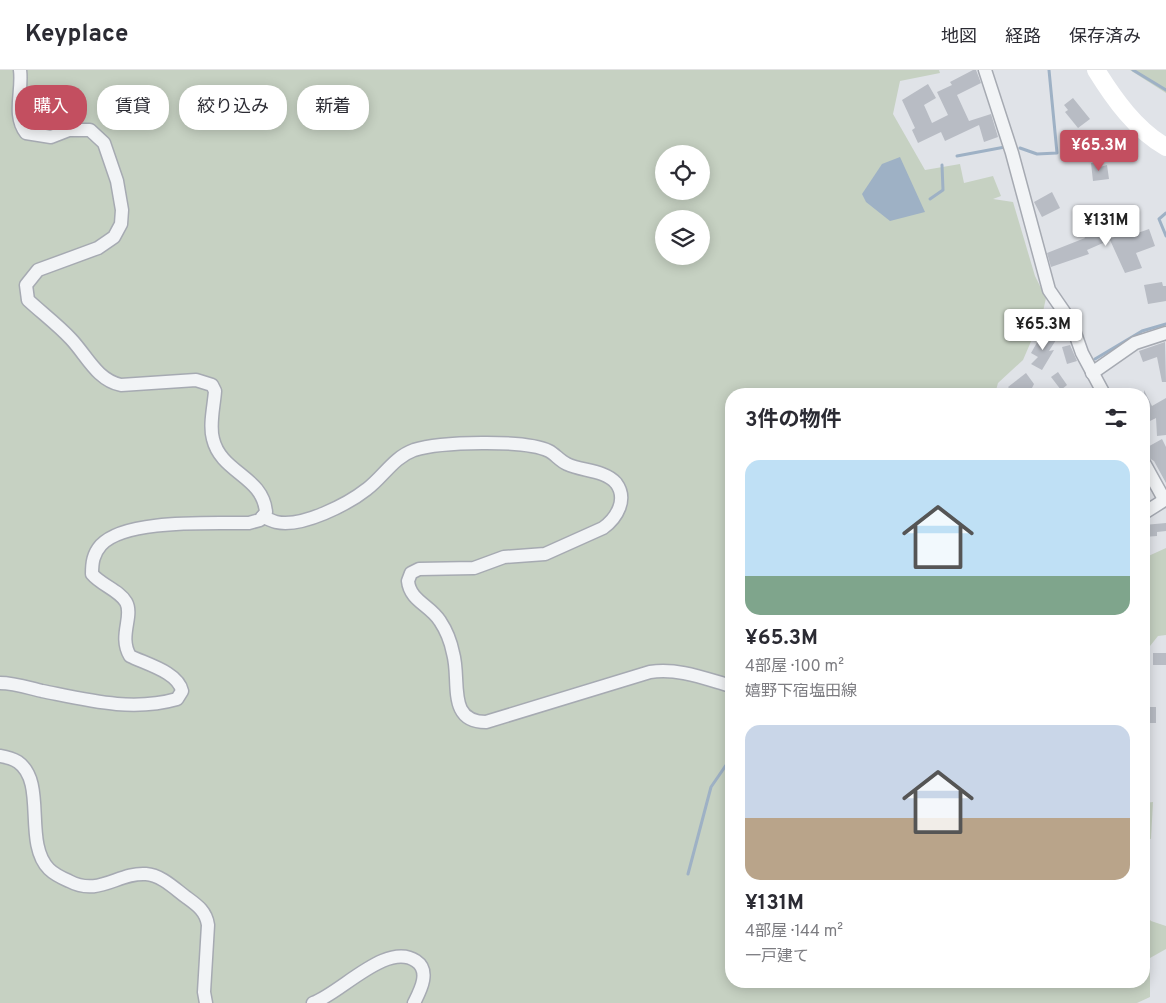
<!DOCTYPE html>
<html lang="ja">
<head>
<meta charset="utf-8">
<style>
	:root { --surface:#fff; --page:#f2f2f3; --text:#2b2b33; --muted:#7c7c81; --line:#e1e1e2; --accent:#c34f60 }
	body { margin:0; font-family:Overpass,"Noto Sans JP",sans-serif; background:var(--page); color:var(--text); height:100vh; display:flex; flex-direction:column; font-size:19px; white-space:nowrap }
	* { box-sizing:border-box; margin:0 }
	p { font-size:16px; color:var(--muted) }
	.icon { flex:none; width:28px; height:28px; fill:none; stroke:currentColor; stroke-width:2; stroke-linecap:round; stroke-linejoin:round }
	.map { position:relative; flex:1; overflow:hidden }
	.drawer { position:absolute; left:725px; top:318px; width:425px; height:600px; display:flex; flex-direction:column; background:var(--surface); border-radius:20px; box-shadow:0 2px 12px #0003 }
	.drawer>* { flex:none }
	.top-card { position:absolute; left:15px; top:15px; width:475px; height:45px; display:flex; gap:10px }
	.fabs { position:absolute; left:655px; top:75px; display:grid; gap:10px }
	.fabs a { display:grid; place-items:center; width:55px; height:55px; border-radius:50%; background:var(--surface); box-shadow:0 2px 12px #0003; font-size:25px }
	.price { position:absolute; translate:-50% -42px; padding:0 11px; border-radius:5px; background:#fff; color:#222; font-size:16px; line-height:32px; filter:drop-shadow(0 1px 2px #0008) }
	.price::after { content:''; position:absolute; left:50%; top:30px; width:15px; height:11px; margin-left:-8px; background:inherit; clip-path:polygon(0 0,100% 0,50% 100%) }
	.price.on { background:var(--accent); color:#fff }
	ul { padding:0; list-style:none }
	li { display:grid; align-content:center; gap:10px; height:265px; padding:0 20px }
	li span { display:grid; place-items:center; height:155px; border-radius:15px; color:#555 }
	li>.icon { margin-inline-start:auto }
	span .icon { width:90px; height:90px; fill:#fffc; stroke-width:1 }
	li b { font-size:21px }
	h2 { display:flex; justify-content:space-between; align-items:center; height:60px; padding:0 20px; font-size:21px }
	.chip { padding:0 18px; border-radius:20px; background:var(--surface); box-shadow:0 2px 12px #0003; font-size:18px; line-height:45px }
	.chip.on { background:var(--accent); color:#fff }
	header { display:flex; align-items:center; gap:30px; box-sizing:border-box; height:70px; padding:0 25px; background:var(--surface); border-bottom:1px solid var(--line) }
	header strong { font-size:24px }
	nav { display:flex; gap:28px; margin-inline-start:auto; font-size:18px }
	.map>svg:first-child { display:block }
</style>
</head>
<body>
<header>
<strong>Keyplace</strong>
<nav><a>地図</a><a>経路</a><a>保存済み</a></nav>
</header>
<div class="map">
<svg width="1166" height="933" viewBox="0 0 1166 933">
	<rect width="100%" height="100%" fill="#e0e3e8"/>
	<g fill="#c6d1c2" fill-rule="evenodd">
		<path d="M0,0H939L940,3L900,11L893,44L925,100L960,94L964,113L993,106L1001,126L993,129L1013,132L1035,206L1046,228L1042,246L1023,290L998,313L995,324H731V911H1144V843L1151,851L1166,856V879L1150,888V927L1137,933H0ZM664,84H701V121H664ZM664,149H701V186H664Z"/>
		<path d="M1130,0H1166V23Z"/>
		<path d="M1166,478V565L1158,566L1146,581L1148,600L1144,604V488Z"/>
		<path d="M1153,732L1151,769L1144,768V733Z"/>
	</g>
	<path fill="#9eb1c5" d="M900,87L925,142L890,151L866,132L862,124L882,94Z"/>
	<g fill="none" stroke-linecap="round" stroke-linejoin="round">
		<g stroke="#9eb1c5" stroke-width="3">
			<path d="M1133,0L1166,20"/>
			<path d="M1020,78L1037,84L1057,83L1049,0"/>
			<path d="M957,86L1005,77"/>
			<path d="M930,129L943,120L942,95"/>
			<path d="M1166,143L1159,149L1166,166"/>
			<path d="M1095,289L1142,261L1166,254"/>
			<path d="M688,804L711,717L731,688"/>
		</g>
	</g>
	<g fill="#b8bcc4">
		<path d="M973,0H976L981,13L957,25L969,51L991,44L998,67L984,72L979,55L945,71L941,62L918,73L912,60L915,58L902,30L928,14L936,28L924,35L932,53L948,45L937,22L952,15L950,12Z"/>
		<path d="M1073,28L1090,49L1078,58L1065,42L1068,40L1064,35Z"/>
		<path d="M1099,92L1100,97L1107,95L1109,109L1093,111L1091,93Z"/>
		<path d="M1052,122L1060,138L1042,147L1034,132Z"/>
		<path d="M1089,152L1093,162L1108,157L1112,168L1127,162L1129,166L1149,159L1155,176L1136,183L1142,198L1125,203L1110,170L1087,180L1089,184L1051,197L1047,183L1085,168L1080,156Z"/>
		<path d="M1162,212L1163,216H1166V231L1148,234L1144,215Z"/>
		<path d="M1043,262L1056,270L1049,281L1054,280L1042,300L1031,294L1038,287L1031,283Z"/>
		<path d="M1165,272L1166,312H1162L1157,287L1143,292L1139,281Z"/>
		<path d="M1070,275L1077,291L1067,294L1062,277Z"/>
		<path d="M1058,302L1067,315L1061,320L1051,307Z"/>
		<path d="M1026,303L1034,314L1029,324H1014L1008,317Z"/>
		<path d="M1144,320L1152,336L1166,328V365L1157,366L1156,348L1150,351L1148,348L1144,350Z"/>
		<path d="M1162,369L1166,377V413L1154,391L1144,385V379Z"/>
		<path d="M1166,453V461L1157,462V466L1144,467V455Z"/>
		<rect x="1153" y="583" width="13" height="12"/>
		<rect x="1144" y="637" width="12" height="16"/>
	</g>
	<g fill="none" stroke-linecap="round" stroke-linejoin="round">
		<g stroke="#a6aab2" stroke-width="15">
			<g id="street">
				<path d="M985,0L1012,83L1049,220L1071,252L1082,283L1104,324"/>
				<path d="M1092,303L1135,273L1166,263"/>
				<path d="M1144,393L1164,429"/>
				<path d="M1144,443L1166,429"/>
				<path d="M262,447C267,448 272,451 276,452C302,458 348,434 367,419C383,407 394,387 414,380C439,372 525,369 549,381C555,384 560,391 567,394C581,401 605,400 616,413C628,429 617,448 603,458L545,484L504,487L474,498L419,499L411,503L408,511C410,531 430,535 440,551C446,560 451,573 453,583C461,610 446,652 486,652L650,602C679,598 703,608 731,616"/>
				<path d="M0,613C14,613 29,618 42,621C87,630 132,642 177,629L182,621C178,602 146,594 130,586C118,566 134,546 126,532C119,520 101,515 92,504C92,493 93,484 101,475C126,448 214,454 249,453L260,450L266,442C263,406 221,403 213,369C209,355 214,336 215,321L212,315L196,310L121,315C97,310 87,286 71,269C58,255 42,243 28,230L26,215L38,200L98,178L114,167L121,154L122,140L117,111L104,73L90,60H69L51,67L26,63C12,45 23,21 20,0"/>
				<path d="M0,686C6,687 13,689 18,692C47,712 23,773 49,799C54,804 62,808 69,811C99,827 118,802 146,804C161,805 174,818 186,827C197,835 206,841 208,855L204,922L206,933"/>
				<path d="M313,933C341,923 387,871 416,891C431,901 420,921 414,933"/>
			</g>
		</g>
		<use href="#street" stroke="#f2f4f6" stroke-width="12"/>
		<path stroke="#fff" stroke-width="18" d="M1096,0C1114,29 1136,60 1166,77"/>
	</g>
</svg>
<div class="fabs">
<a><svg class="icon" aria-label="locate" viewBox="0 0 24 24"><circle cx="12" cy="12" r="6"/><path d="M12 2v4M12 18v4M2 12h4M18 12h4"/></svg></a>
<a><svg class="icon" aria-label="layers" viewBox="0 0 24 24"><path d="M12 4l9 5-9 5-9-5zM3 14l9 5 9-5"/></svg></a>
</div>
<b class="price on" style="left:1099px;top:102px">¥65.3M</b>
<b class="price" style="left:1106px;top:177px">¥131M</b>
<b class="price" style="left:1043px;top:281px">¥65.3M</b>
<div class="top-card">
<a class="chip on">購入</a>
<a class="chip">賃貸</a>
<a class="chip">絞り込み</a>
<a class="chip">新着</a>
</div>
<section class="drawer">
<h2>3件の物件<svg class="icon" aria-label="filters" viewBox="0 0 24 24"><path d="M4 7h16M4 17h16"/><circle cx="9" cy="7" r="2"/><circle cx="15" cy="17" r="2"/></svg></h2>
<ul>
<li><span style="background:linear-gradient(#bfe0f5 75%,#7fa58c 0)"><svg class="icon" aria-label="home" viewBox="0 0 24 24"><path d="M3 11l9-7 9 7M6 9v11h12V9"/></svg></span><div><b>¥65.3M</b><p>4部屋 · 100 m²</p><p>嬉野下宿塩田線</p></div></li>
<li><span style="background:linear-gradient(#c9d6e8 60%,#b9a48a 0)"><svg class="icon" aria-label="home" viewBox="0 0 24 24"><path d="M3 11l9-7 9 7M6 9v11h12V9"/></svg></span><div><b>¥131M</b><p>4部屋 · 144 m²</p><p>一戸建て</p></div></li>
</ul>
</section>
</div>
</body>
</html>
